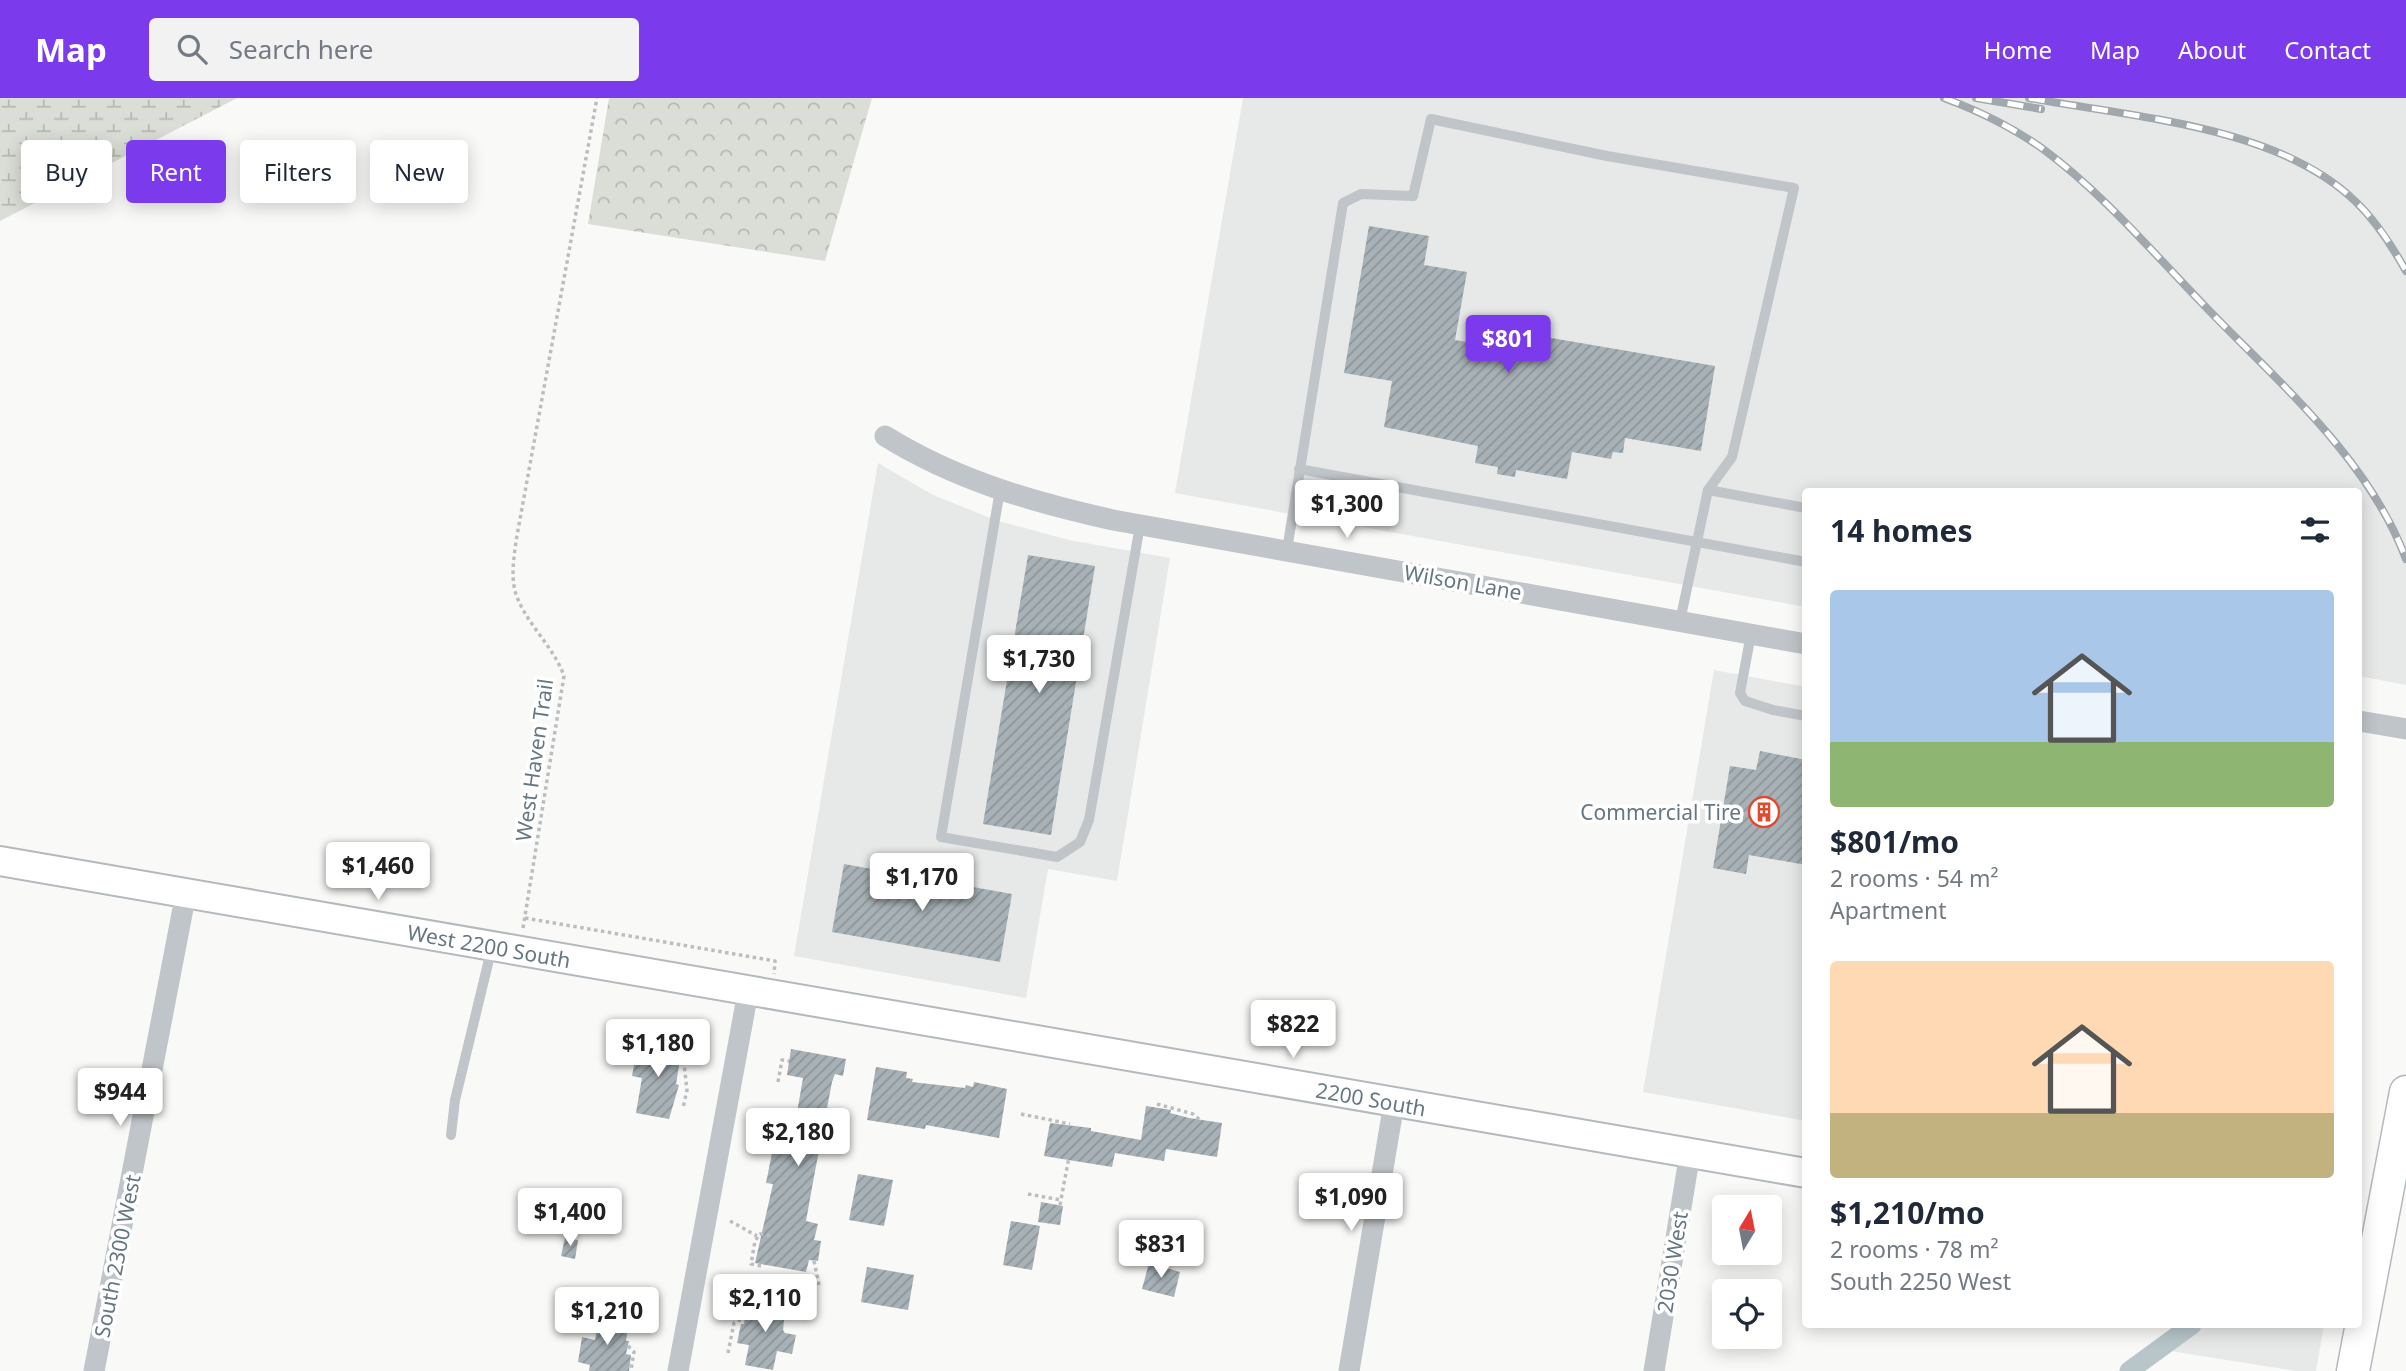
<!DOCTYPE html>
<html lang="en">
<head>
<meta charset="utf-8">
<style>
	:root { --surface:#fff; --page:#f2f2f3; --text:#1f2937; --muted:#747a83; --accent:#7c3aed }
	body { margin:0; font-family:"Noto Sans",sans-serif; background:var(--page); color:var(--text); height:100vh; display:flex; flex-direction:column; font-size:26px; white-space:nowrap }
	* { box-sizing:border-box; margin:0 }
	p { font-size:23px; color:var(--muted) }
	.icon { flex:none; width:38px; height:38px; fill:none; stroke:currentColor; stroke-width:2; stroke-linecap:round; stroke-linejoin:round }
	.map { position:relative; flex:1; overflow:hidden }
	.panel { position:absolute; left:1802px; top:390px; width:560px; height:840px; display:flex; flex-direction:column; background:var(--surface); border-radius:7px; box-shadow:0 4px 18px #0003 }
	.panel>* { flex:none }
	.banner { position:absolute; left:21px; top:42px; width:665px; height:63px; display:flex; gap:14px }
	.needle { width:46px; rotate:10deg }
	.fabs { position:absolute; left:1712px; top:1097px; display:grid; gap:14px }
	.fabs a { display:grid; place-items:center; width:70px; height:70px; border-radius:7px; background:var(--surface); box-shadow:0 4px 18px #0003; font-size:35px }
	.price { position:absolute; translate:-50% -60px; padding:0 16px; border-radius:7px; background:#fff; color:#222; font-size:23px; line-height:46px; filter:drop-shadow(0 2px 4px #0008) }
	.price::after { content:''; position:absolute; left:50%; top:42px; width:21px; height:16px; margin-left:-10px; background:inherit; clip-path:polygon(0 0,100% 0,50% 100%) }
	.price.current { background:var(--accent); color:#fff }
	ul { padding:0; list-style:none }
	li { display:grid; align-content:center; gap:14px; height:371px; padding:0 28px }
	li span { display:grid; place-items:center; height:217px; border-radius:7px; color:#555 }
	li>.icon { margin-inline-start:auto }
	span .icon { width:126px; height:126px; fill:#fffc; stroke-width:1 }
	li b { font-size:30px }
	h2 { display:flex; justify-content:space-between; align-items:center; height:84px; padding:0 28px; font-size:30px }
	.pill { padding:0 24px; border-radius:7px; background:var(--surface); box-shadow:0 4px 18px #0003; font-size:24px; line-height:63px }
	.pill.current { background:var(--accent); color:#fff }
	header { display:flex; align-items:center; gap:42px; box-sizing:border-box; height:98px; padding:0 35px; background:var(--accent); color:#fff }
	header strong { font-size:33px }
	nav { display:flex; gap:38px; margin-inline-start:auto; font-size:24px }
	.search { width:490px; height:63px; background:var(--page); display:flex; align-items:center; gap:18px; box-sizing:border-box; padding:0 24px; border-radius:7px; color:var(--muted); font-size:26px }
	.map>svg:first-child { display:block }
</style>
</head>
<body>
<header>
<strong>Map</strong>
<div class="search"><svg class="icon" aria-label="search" viewBox="0 0 24 24"><circle cx="10" cy="10" r="6"/><path d="M15 15l6 6"/></svg>Search here</div>
<nav><a>Home</a><a>Map</a><a>About</a><a>Contact</a></nav>
</header>
<div class="map">
<svg width="2406" height="1273" viewBox="0 0 2406 1273">
	<defs>
		<pattern id="forest-crowns" width="20" height="18" patternUnits="userSpaceOnUse" patternTransform="scale(1.75)"><rect width="20" height="18" fill="#daded6"/><path d="M2 6a3 3 0 1 1 6 0M12 15a3 3 0 1 1 6 0" fill="none" stroke="#b4b9b3"/></pattern>
		<pattern id="wetland-marsh" width="20" height="14" patternUnits="userSpaceOnUse" patternTransform="scale(1.75)"><rect width="20" height="14" fill="#daded6"/><path d="M1 5h8M5 5V1M11 12h8M15 12V8" fill="none" stroke="#b4b9b3"/></pattern>
		<pattern id="building-hatch" width="6" height="6" patternUnits="userSpaceOnUse" patternTransform="scale(1.75)"><rect width="6" height="6" fill="#a7b1b6"/><path d="M-1 1l2-2M0 6l6-6M5 7l2-2" fill="none" stroke="#8c9599"/></pattern>
	</defs>
	<rect width="100%" height="100%" fill="#f9f9f7"/>
	<g fill="#e7e9e8">
		<path d="M1243,0H2406V587L2359,578V394H1806V509L1175,395Z"/>
		<path d="M878,365L933,397L998,423L1069,442L1170,460L1117,783L1048,771L1026,900L794,858Z"/>
		<path d="M1714,572L1806,589V1023L1643,994Z"/>
		<path d="M2197,1227H2324L2316,1273H2296L2164,1252Z"/>
	</g>
	<path fill="url(#forest-crowns)" d="M609,0H872L825,163L588,126Z"/>
	<path fill="url(#wetland-marsh)" d="M0,0H237L0,123Z"/>
	<g fill="none" stroke-linecap="round" stroke-linejoin="round">
		<path stroke="#b8c6c9" stroke-width="19" d="M2129,1273L2192,1227"/>
	</g>
	<g fill="url(#building-hatch)">
		<path d="M1369,128L1429,138L1424,167L1467,174L1455,242L1525,254L1528,236L1715,268L1701,353L1625,340L1623,355L1613,354L1611,361L1572,354L1567,381L1516,372L1515,379L1497,376L1498,369L1475,365L1478,348L1384,329L1392,283L1344,275Z"/>
		<path d="M1028,457L1095,468L1051,737L983,726Z"/>
		<path d="M1760,653L1806,662V767L1749,757L1746,776L1713,770L1730,668L1756,672Z"/>
		<path d="M844,766L1012,796L1000,864L832,834Z"/>
		<path d="M649,943L682,949L676,986L679,987L669,1021L636,1015L642,980L632,978L637,952L647,954Z"/>
		<path d="M791,951L846,961L843,978L835,976L832,984L813,1084L806,1123L818,1126L814,1142L821,1143L818,1163L809,1162L806,1174L755,1165L773,1086L766,1085L772,1055L779,1056L780,1050L784,1051L788,1031L794,1032L803,980L787,977Z"/>
		<path d="M876,969L907,974L906,980L913,981L912,984L965,990L966,987L973,989L974,984L1007,991L999,1040L926,1027L925,1031L867,1022Z"/>
		<path d="M1146,1008L1171,1012L1170,1015L1189,1020L1222,1025L1217,1059L1166,1051L1164,1063L1115,1055L1112,1069L1044,1058L1050,1025L1091,1030V1033L1141,1042Z"/>
		<path d="M858,1076L893,1082L884,1128L849,1122Z"/>
		<path d="M1041,1104L1063,1108L1060,1127L1038,1124Z"/>
		<path d="M1011,1123L1040,1128L1032,1172L1003,1167Z"/>
		<path d="M565,1140L578,1142L575,1161L561,1158Z"/>
		<path d="M1149,1165L1180,1174L1174,1199L1142,1191Z"/>
		<path d="M867,1169L914,1177L908,1212L861,1204Z"/>
		<path d="M753,1200L786,1206L783,1232L785,1235L796,1237L792,1256L777,1253L773,1272L745,1267L749,1247L737,1245L741,1226H744L746,1219L749,1220Z"/>
		<path d="M600,1218L629,1223L626,1243H629L626,1256L631,1257L629,1273H589L590,1267L578,1264L582,1239L595,1242Z"/>
	</g>
	<g fill="none" stroke-linecap="round" stroke-linejoin="round">
		<g stroke="#b3b9bd" stroke-width="32">
			<path id="secondary" d="M0,763L1806,1075"/>
		</g>
		<g stroke="#b4babd" stroke-width="35">
			<path id="primary" d="M2353,1273L2406,994"/>
		</g>
		<g stroke="#bbbec1" stroke-width="3.5" stroke-dasharray="3.5 3.5" stroke-linecap="butt">
			<path d="M525,820L775,863L774,876"/>
			<path d="M523,830L564,578C553,547 524,524 515,493C511,476 514,460 516,443L597,0"/>
			<path d="M681,965L684,966L687,992L683,1010"/>
			<path d="M778,984L782,962L789,963"/>
			<path d="M1157,1006L1193,1016L1200,1022"/>
			<path d="M1021,1016L1070,1026"/>
			<path d="M1028,1096L1061,1102"/>
			<path d="M1060,1107L1069,1059"/>
			<path d="M730,1123L757,1138"/>
			<path d="M814,1163L819,1187"/>
			<path d="M761,1168L751,1166L755,1143L760,1136L771,1138"/>
			<path d="M628,1248L634,1254L631,1272"/>
			<path d="M728,1255L734,1225L738,1222L745,1223"/>
		</g>
		<g stroke="#c0c5c9" stroke-width="10">
			<path d="M1299,371L1806,464"/>
			<path d="M1000,392L941,739L1057,759L1080,744L1089,722L1140,427"/>
			<path d="M1708,392L1806,410"/>
			<path d="M1287,452L1343,105L1361,96L1413,98L1431,21L1607,58L1794,90L1732,359L1708,392L1680,523"/>
			<path d="M1751,536L1740,595L1745,603L1773,612L1806,618"/>
			<path d="M451,1037L455,1002L492,849"/>
		</g>
		<g stroke="#c0c5c9" stroke-width="21">
			<path d="M885,338C956,382 1032,404 1113,422L1806,546"/>
			<path d="M2359,623L2406,631"/>
			<path d="M94,1273L186,795"/>
			<path d="M678,1273L748,894"/>
			<path d="M1349,1273L1394,1005"/>
			<path d="M1654,1273L1690,1055"/>
		</g>
		<use href="#secondary" stroke="#fff" stroke-width="28"/>
		<use href="#primary" stroke="#fff" stroke-width="32"/>
		<g stroke="#a0a8ad" stroke-width="8">
			<g id="rail">
				<path d="M1944,0C1979,13 2012,29 2043,51C2101,94 2149,150 2199,202C2274,281 2367,357 2406,461"/>
				<path d="M1976,0L2041,11"/>
				<path d="M2029,0C2132,19 2279,28 2356,104C2377,124 2392,148 2406,173"/>
			</g>
		</g>
		<use href="#rail" stroke="#fff" stroke-width="5" stroke-dasharray="16" stroke-linecap="butt"/>
	</g>
	<defs>
		<g id="building-ring" transform="scale(1.575)"><circle r="9.5" fill="#fff" stroke="#e04b30" stroke-width="1.5"/><path d="M-4-6H4V6H1V3H-1V6H-4ZM-2.5-4.3h1.7v1.8h-1.7ZM.8-4.3h1.7v1.8H.8ZM-2.5-1h1.7V.8h-1.7ZM.8-1h1.7V.8H.8Z" fill="#e04b30"/></g>
	</defs>
	<g fill-rule="evenodd">
		<use href="#building-ring" x="1764" y="714"/>
	</g>
	<g text-anchor="middle" dominant-baseline="central" stroke-width="7" stroke-linejoin="round" paint-order="stroke">
		<g font-size="21" fill="#657781" stroke="#fff">
			<text transform="translate(1463 484) rotate(10)">Wilson Lane</text>
			<text transform="translate(534 662) rotate(-82)">West Haven Trail</text>
			<text transform="translate(489 848) rotate(10)">West 2200 South</text>
			<text transform="translate(1371 1001) rotate(10)">2200 South</text>
			<text transform="translate(117 1158) rotate(-79)">South 2300 West</text>
			<text transform="translate(1672 1164) rotate(-81)">2030 West</text>
		</g>
		<g font-size="21" fill="#657781" stroke="#fff" text-anchor="end">
			<text x="1741" y="714">Commercial Tire</text>
		</g>
	</g>
</svg>
<div class="fabs">
<a><svg class="needle" viewBox="-14 -14 28 28"><path d="M0-13l5 13h-10z" fill="#e53935"/><path d="M0 13l5-13h-10z" fill="#747a83"/></svg></a>
<a><svg class="icon" aria-label="locate" viewBox="0 0 24 24"><circle cx="12" cy="12" r="6"/><path d="M12 2v4M12 18v4M2 12h4M18 12h4"/></svg></a>
</div>
<b class="price current" style="left:1508px;top:277px">$801</b>
<b class="price" style="left:1347px;top:442px">$1,300</b>
<b class="price" style="left:1039px;top:597px">$1,730</b>
<b class="price" style="left:378px;top:804px">$1,460</b>
<b class="price" style="left:922px;top:815px">$1,170</b>
<b class="price" style="left:1293px;top:962px">$822</b>
<b class="price" style="left:658px;top:981px">$1,180</b>
<b class="price" style="left:120px;top:1030px">$944</b>
<b class="price" style="left:798px;top:1070px">$2,180</b>
<b class="price" style="left:1351px;top:1135px">$1,090</b>
<b class="price" style="left:570px;top:1150px">$1,400</b>
<b class="price" style="left:1161px;top:1182px">$831</b>
<b class="price" style="left:765px;top:1236px">$2,110</b>
<b class="price" style="left:607px;top:1249px">$1,210</b>
<div class="banner">
<a class="pill">Buy</a>
<a class="pill current">Rent</a>
<a class="pill">Filters</a>
<a class="pill">New</a>
</div>
<section class="panel">
<h2>14 homes<svg class="icon" aria-label="filters" viewBox="0 0 24 24"><path d="M4 7h16M4 17h16"/><circle cx="9" cy="7" r="2"/><circle cx="15" cy="17" r="2"/></svg></h2>
<ul>
<li><span style="background:linear-gradient(#a9c7e8 70%,#8fb573 0)"><svg class="icon" aria-label="home" viewBox="0 0 24 24"><path d="M3 11l9-7 9 7M6 9v11h12V9"/></svg></span><div><b>$801/mo</b><p>2 rooms · 54 m²</p><p>Apartment</p></div></li>
<li><span style="background:linear-gradient(#ffd9b3 70%,#c2b280 0)"><svg class="icon" aria-label="home" viewBox="0 0 24 24"><path d="M3 11l9-7 9 7M6 9v11h12V9"/></svg></span><div><b>$1,210/mo</b><p>2 rooms · 78 m²</p><p>South 2250 West</p></div></li>
</ul>
</section>
</div>
</body>
</html>
